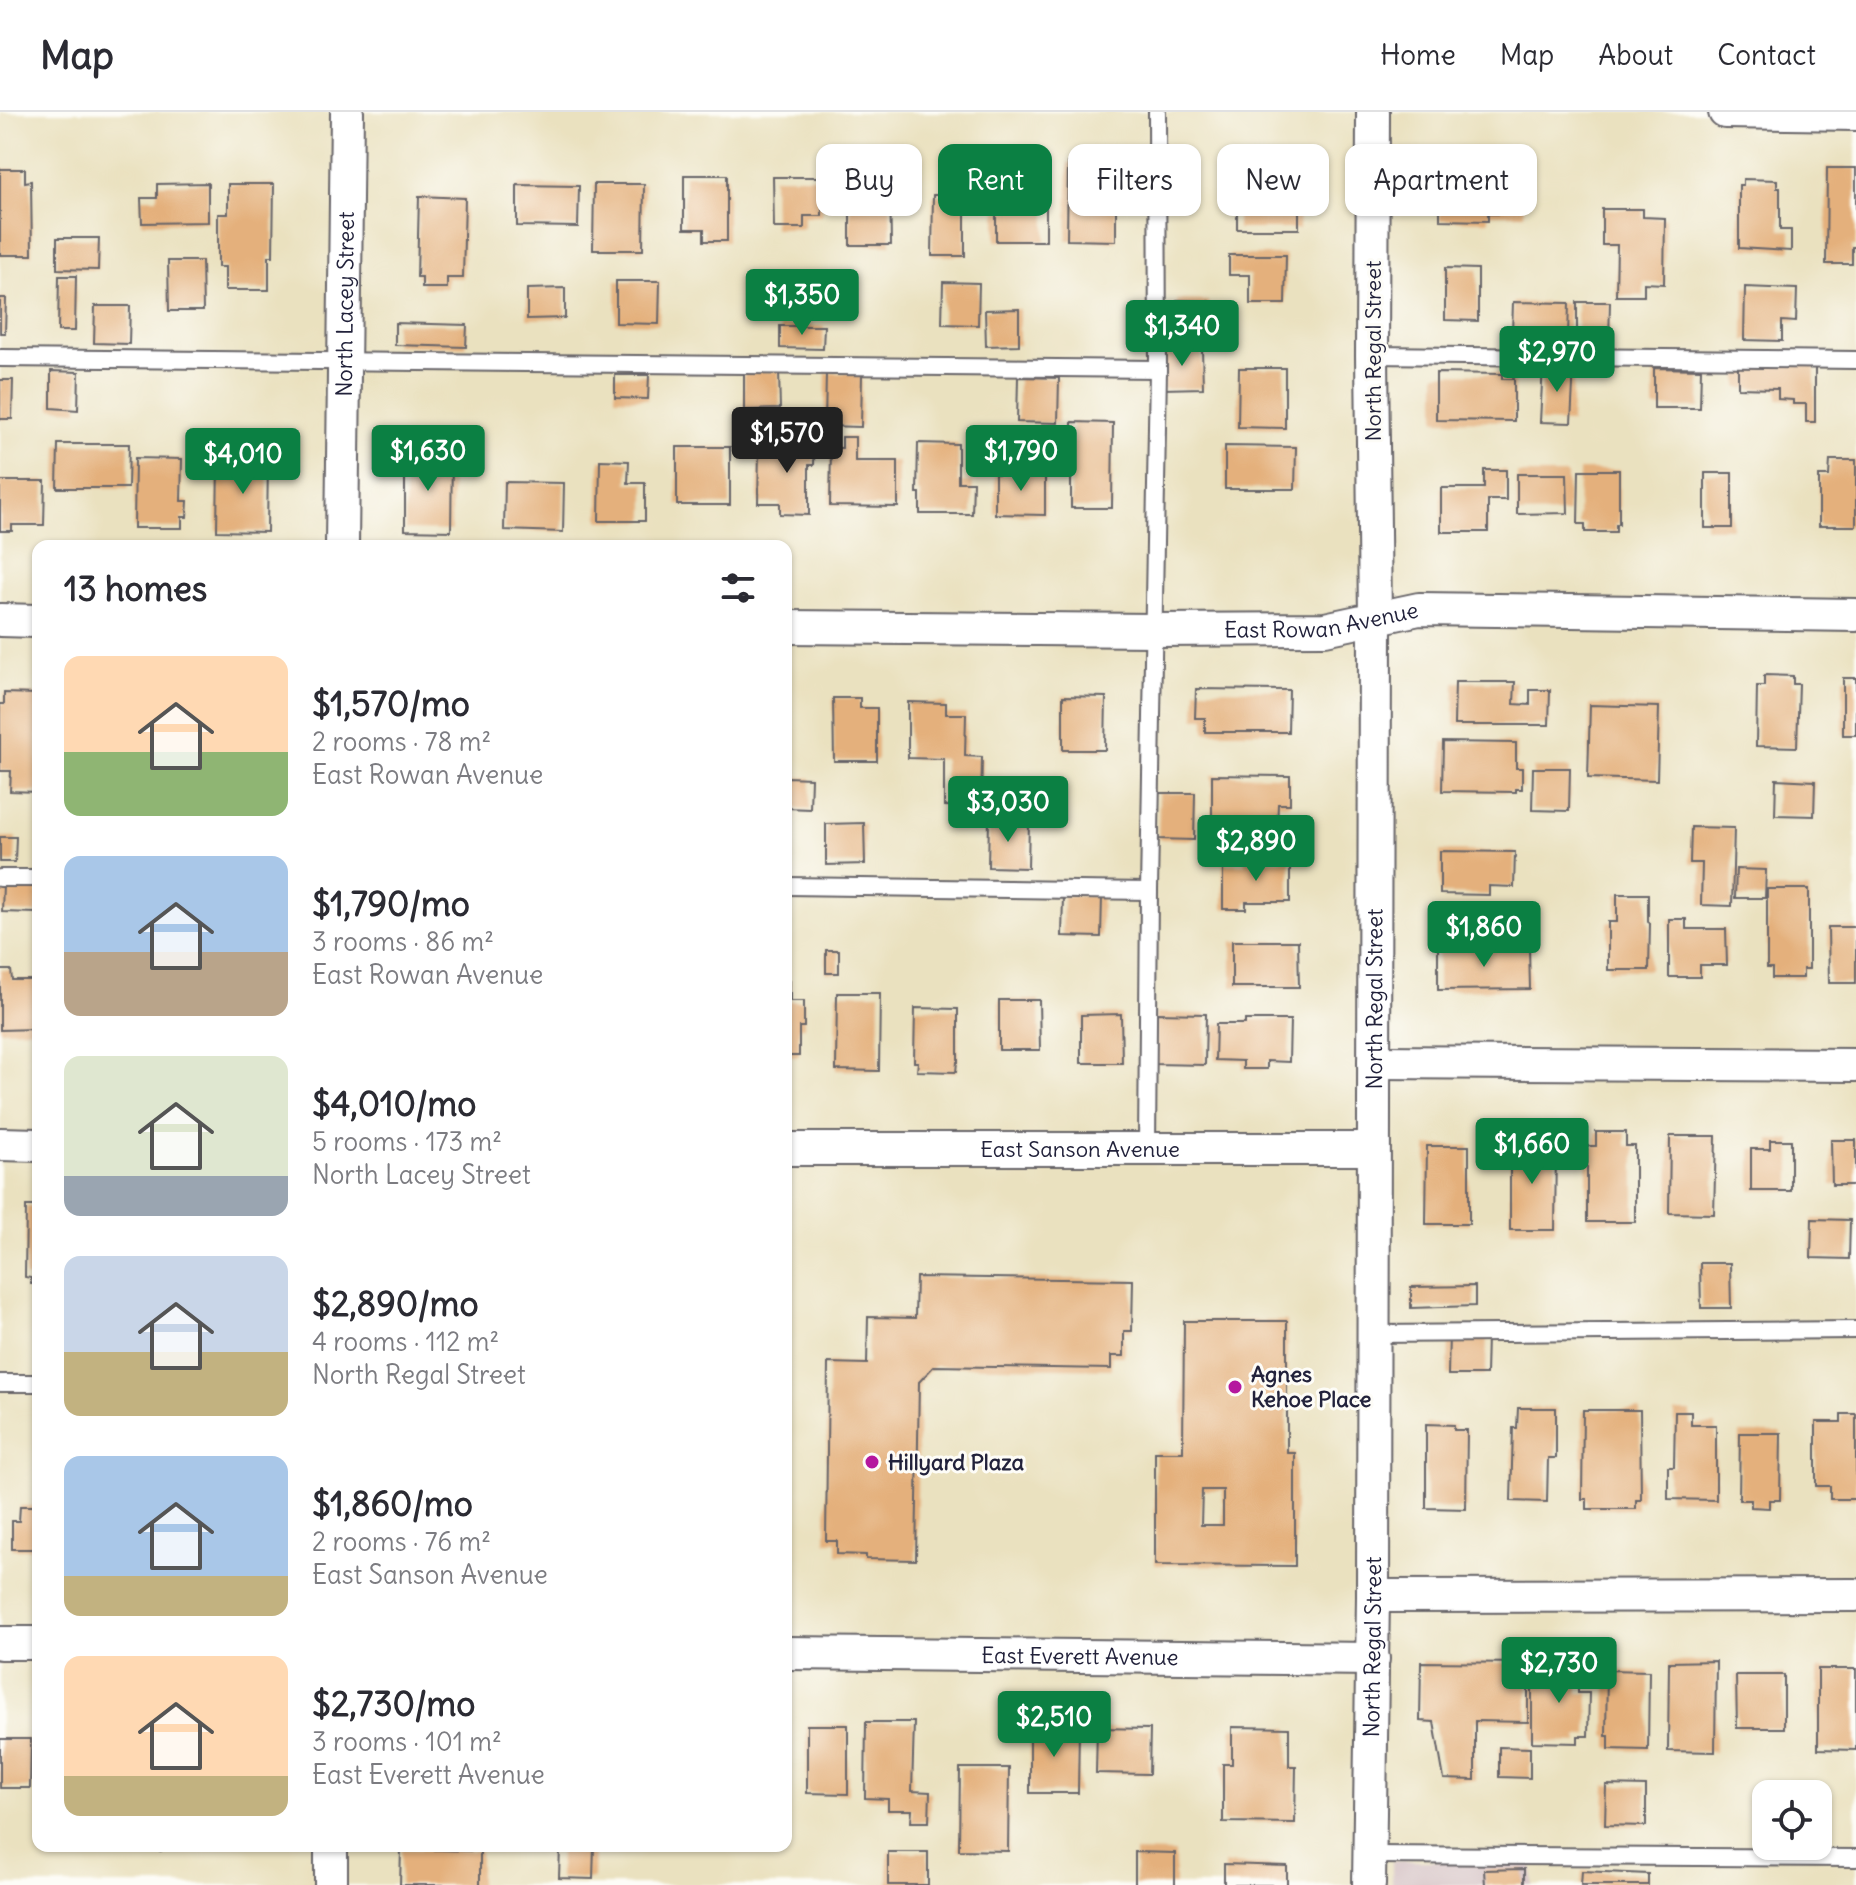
<!DOCTYPE html>
<html lang="en">
<head>
<meta charset="utf-8">
<style>
	:root { --surface:#fff; --page:#f2f2f3; --text:#2b2b33; --muted:#7c7c81; --line:#e1e1e2; --accent:#0b8043 }
	body { margin:0; font-family:Delius,sans-serif; background:var(--page); color:var(--text); height:100vh; display:flex; flex-direction:column; font-size:30px; white-space:nowrap }
	* { box-sizing:border-box; margin:0 }
	p { font-size:26px; color:var(--muted) }
	.icon { flex:none; width:44px; height:44px; fill:none; stroke:currentColor; stroke-width:2; stroke-linecap:round; stroke-linejoin:round }
	.map { position:relative; flex:1; overflow:hidden }
	.drawer { position:absolute; left:32px; top:428px; width:760px; height:1312px; display:flex; flex-direction:column; background:var(--surface); border-radius:16px; box-shadow:0 2px 6px #0004 }
	.drawer>* { flex:none }
	.guide { position:absolute; left:816px; top:32px; width:760px; height:72px; display:flex; gap:16px }
	.fabs { position:absolute; left:1752px; top:1668px; display:grid; gap:16px }
	.fabs a { display:grid; place-items:center; width:80px; height:80px; border-radius:16px; background:var(--surface); box-shadow:0 2px 6px #0004; font-size:40px }
	.price { position:absolute; translate:-50% -68px; padding:0 18px; border-radius:8px; background:var(--accent); color:#fff; font-size:26px; line-height:52px; filter:drop-shadow(0 2px 4px #0008) }
	.price::after { content:''; position:absolute; left:50%; top:48px; width:24px; height:18px; margin-left:-12px; background:inherit; clip-path:polygon(0 0,100% 0,50% 100%) }
	.price.current { background:#222; color:#fff }
	ul { padding:0; list-style:none }
	li { display:flex; align-items:center; gap:24px; height:200px; padding:0 32px }
	li span { display:grid; place-items:center; flex:none; width:224px; height:160px; border-radius:16px; color:#555 }
	li>.icon { margin-inline-start:auto }
	span .icon { width:96px; height:96px; fill:#fffc; stroke-width:1 }
	li b { font-size:34px }
	h2 { display:flex; justify-content:space-between; align-items:center; height:96px; padding:0 32px; font-size:34px }
	.chip { padding:0 28px; border-radius:16px; background:var(--surface); box-shadow:0 2px 6px #0004; font-size:28px; line-height:72px }
	.chip.current { background:var(--accent); color:#fff }
	header { display:flex; align-items:center; gap:48px; box-sizing:border-box; height:112px; padding:0 40px; background:var(--surface); border-bottom:2px solid var(--line) }
	header strong { font-size:38px }
	nav { display:flex; gap:44px; margin-inline-start:auto; font-size:28px }
	.map>svg:first-child { display:block }
</style>
</head>
<body>
<header>
<strong>Map</strong>
<nav><a>Home</a><a>Map</a><a>About</a><a>Contact</a></nav>
</header>
<div class="map">
<svg width="1856" height="1773" viewBox="0 0 1856 1773">
	<rect width="100%" height="100%" fill="#fdfcf7"/>
	<filter id="ink" filterUnits="userSpaceOnUse"><feTurbulence type="fractalNoise" baseFrequency=".0125" numOctaves="2"/><feDisplacementMap in="SourceGraphic" scale="16" xChannelSelector="R" yChannelSelector="G"/><feConvolveMatrix kernelMatrix="1 2 1 2 8 2 1 2 1" color-interpolation-filters="sRGB"/></filter>
	<filter id="wash" filterUnits="userSpaceOnUse"><feTurbulence type="fractalNoise" baseFrequency=".006" numOctaves="4" result="noise"/><feDisplacementMap in="SourceGraphic" scale="32" xChannelSelector="R" yChannelSelector="G"/><feGaussianBlur stdDeviation="1.8" result="paint"/><feColorMatrix in="noise" values="0 0 0 0 0 0 0 0 0 0 0 0 0 0 0 0 0 1.4 0 .05"/><feComposite in="paint" operator="in"/></filter>
	<g filter="url(#wash)">
		<rect width="100%" height="100%" fill="#eae1bf"/>
		<rect fill="#d2bec1" x="1392" y="1749" width="141" height="24"/>
		<g id="blocks">
			<g fill="#e4b07b" fill-rule="evenodd">
				<rect x="996" y="50" width="50" height="79"/>
				<path d="M1068,51L1116,52V129L1067,128Z"/>
				<path d="M1827,56H1856V135H1852V152H1826Z"/>
				<path d="M0,57H25V70L31,69L32,143H0Z"/>
				<path d="M1490,62H1524V102H1488V109L1440,108V66L1490,67Z"/>
				<path d="M684,63H727V129H704V117H684Z"/>
				<path d="M773,65H822V104H804V116H774Z"/>
				<path d="M850,66H890L891,133H850Z"/>
				<path d="M1743,67L1777,68V76H1780V118H1791V139L1739,136V73H1743Z"/>
				<path d="M208,71V110L142,111L141,86H157V72Z"/>
				<path d="M228,72H274L273,144H269V178H225V155H218V102H228Z"/>
				<path d="M594,72H644L643,138H593Z"/>
				<rect x="1237" y="72" width="62" height="45"/>
				<path d="M517,73L579,74L578,115L517,114Z"/>
				<path d="M933,83H965V144H932Z"/>
				<path d="M419,84L465,86L463,166H447V176H422V165H417Z"/>
				<path d="M1602,97H1643V105L1665,106L1664,172L1644,171V184H1616L1617,133H1602Z"/>
				<path d="M57,126H99L98,158L57,157Z"/>
				<path d="M1229,143H1286L1285,192H1250V163H1229Z"/>
				<path d="M168,149H202L203,199H169Z"/>
				<path d="M1445,156L1478,157V209L1445,208Z"/>
				<path d="M59,164H76L75,219H58Z"/>
				<path d="M616,169H660L659,212L616,211Z"/>
				<path d="M943,170L979,171L978,213L942,212Z"/>
				<path d="M1745,175L1797,177L1796,210L1782,209V229L1744,228Z"/>
				<path d="M565,176V206L527,207V177Z"/>
				<path d="M0,186H6L5,221H0Z"/>
				<path d="M1177,188L1208,189L1207,214L1177,212Z"/>
				<path d="M1513,190L1569,191L1568,224L1512,222Z"/>
				<path d="M1577,190H1610L1609,229H1577Z"/>
				<path d="M95,194H130L129,232L94,231Z"/>
				<path d="M1019,197V233L986,234L985,198Z"/>
				<path d="M395,211L467,213L466,235L395,233Z"/>
				<path d="M780,214H824L823,237L780,236Z"/>
				<path d="M1202,236L1203,276L1163,277L1162,237Z"/>
				<path d="M1543,252L1574,253L1571,311L1540,310Z"/>
				<path d="M1738,252H1815V310H1806V292H1793V288L1778,287V277L1738,276Z"/>
				<path d="M1239,256H1285V316L1238,315Z"/>
				<path d="M1654,256L1701,257L1700,296H1654Z"/>
				<path d="M51,259L79,260L78,298L51,296Z"/>
				<path d="M779,259L780,297L744,298V260Z"/>
				<path d="M826,261H862L861,315L825,314Z"/>
				<path d="M1436,261L1502,262V267H1514V309L1436,308Z"/>
				<path d="M615,263H649L648,287L615,286Z"/>
				<path d="M1018,265L1059,266L1058,311L1017,310Z"/>
				<path d="M0,268H13L12,307H0Z"/>
				<path d="M1072,310L1113,311L1112,396H1071V366H1065V341H1072Z"/>
				<path d="M785,324H815L814,353H809V403L780,402V391H758L759,339H784Z"/>
				<path d="M842,325H855V349H898V395L830,394L831,336H842Z"/>
				<path d="M918,331L958,332V370H973L972,402H920V381H917Z"/>
				<path d="M58,332H129L128,376H57Z"/>
				<path d="M1225,334L1296,335L1295,377H1225Z"/>
				<rect x="677" y="335" width="53" height="58"/>
				<path d="M405,344L452,345L451,419L405,418Z"/>
				<path d="M135,346L182,347L181,389H188L187,405H182V416H134Z"/>
				<path d="M600,348L629,349L628,371H645V409H599Z"/>
				<path d="M1830,348H1856V414H1819V364H1829Z"/>
				<path d="M218,349H268L267,420L217,419Z"/>
				<path d="M1022,356H1045V403L995,402V362H1021Z"/>
				<path d="M1484,358H1506V388H1488V420H1441V376H1484Z"/>
				<path d="M1579,358H1619V412H1616V420H1585V412H1578Z"/>
				<rect x="1705" y="361" width="27" height="55"/>
				<path d="M1517,362H1567L1568,401L1517,402Z"/>
				<path d="M0,369H45L44,413H12V419H0Z"/>
				<path d="M505,370L564,371L563,420L504,418Z"/>
				<path d="M1764,563L1793,564V572H1799L1797,635L1756,634L1757,574H1764Z"/>
				<rect x="1843" y="566" width="13" height="57"/>
				<path d="M1455,570H1515L1514,592L1530,593V578H1550L1549,613H1454Z"/>
				<path d="M1196,577L1289,578L1288,620H1205V606H1195Z"/>
				<path d="M4,581L38,582V680L10,679L11,659H0V592H4Z"/>
				<path d="M1063,584L1106,585L1105,638H1063Z"/>
				<path d="M833,586H860V596H877V649H834Z"/>
				<path d="M908,590L946,591V602H966L965,644L982,645L981,695L944,694V647L908,646Z"/>
				<path d="M1590,593L1659,595L1657,668L1588,666Z"/>
				<path d="M1443,630L1516,631V656H1522V677H1516V680L1442,679Z"/>
				<path d="M1533,656H1570L1569,699L1532,698Z"/>
				<path d="M1212,663L1290,664V692H1278L1277,715H1212Z"/>
				<path d="M786,665L811,666L810,697L786,696Z"/>
				<path d="M1776,667L1815,669L1814,704L1775,703Z"/>
				<path d="M1159,681H1195L1194,728L1158,727Z"/>
				<path d="M989,707L1029,708L1028,756L988,755Z"/>
				<path d="M864,711L865,752L826,753V712Z"/>
				<path d="M1691,715L1734,716L1732,794L1701,793L1702,751H1690Z"/>
				<path d="M0,725H16L15,750H0Z"/>
				<path d="M1440,739L1515,740L1514,775L1489,774V783L1440,782Z"/>
				<path d="M1245,748H1290V790H1246V797H1223V752H1245Z"/>
				<path d="M1736,757L1766,758L1765,786H1735Z"/>
				<path d="M3,772L38,773L37,801L2,800Z"/>
				<path d="M1767,777H1809V857H1803V866H1772V856H1767Z"/>
				<path d="M1617,782H1648V810L1650,811L1649,858H1608V810H1617Z"/>
				<path d="M1063,784H1102L1101,825L1062,824Z"/>
				<path d="M1669,807H1686V817H1726L1727,853H1700V865H1669Z"/>
				<path d="M1828,815H1856V871H1829Z"/>
				<path d="M1232,829H1298L1299,875H1232Z"/>
				<path d="M1438,836H1529L1530,877L1438,878Z"/>
				<rect x="826" y="838" width="13" height="23"/>
				<path d="M0,858H11L12,868H35L36,917L0,918Z"/>
				<path d="M786,869H790V889H804V915H799V944H786Z"/>
				<path d="M837,881H880L879,959L836,958Z"/>
				<path d="M999,888H1039L1040,938H999Z"/>
				<path d="M915,896L958,897V950H957L956,960L917,959L918,950H914Z"/>
				<path d="M1156,901L1206,902L1205,953L1155,952Z"/>
				<path d="M1121,902L1122,951H1081V903Z"/>
				<path d="M1245,908H1290L1289,950L1267,949V957H1243V949L1215,948L1216,912H1245Z"/>
				<path d="M1596,1020H1626V1034H1635V1110H1587V1034H1596Z"/>
				<path d="M1670,1024H1716L1714,1102L1669,1101Z"/>
				<path d="M1510,1027H1537V1035H1556L1555,1118H1510Z"/>
				<path d="M1770,1028H1791V1079H1751V1037H1770Z"/>
				<path d="M1831,1028H1856V1073H1832Z"/>
				<path d="M1427,1034H1469V1112H1426Z"/>
				<path d="M26,1094H38V1172H31V1166L25,1165Z"/>
				<path d="M1812,1107L1850,1108L1849,1147L1811,1146Z"/>
				<path d="M1700,1151H1730L1731,1196H1701Z"/>
				<path d="M916,1165L1133,1168L1132,1219H1124V1244H1111V1257L934,1254L919,1270L916,1448L866,1447V1443L837,1442V1429H826L828,1251L867,1252L868,1205L915,1206Z"/>
				<path d="M1475,1174V1194L1411,1196V1175Z"/>
				<path d="M1184,1209H1287V1341H1295V1454L1155,1453V1340H1183ZM1202,1378H1223V1413H1201Z"/>
				<path d="M1449,1222L1487,1224L1486,1263H1448Z"/>
				<path d="M1518,1296H1556V1346H1548L1547,1390L1511,1389L1513,1316H1517Z"/>
				<path d="M1583,1298H1640L1641,1388H1636V1397H1587V1387H1582Z"/>
				<path d="M1675,1300H1691V1313H1716V1388L1668,1387V1355H1674Z"/>
				<path d="M1841,1302H1856V1387H1830V1374H1816V1310H1841Z"/>
				<path d="M1426,1312L1454,1313V1318H1467L1466,1397L1426,1396Z"/>
				<path d="M1740,1321H1781L1780,1388H1769V1396L1751,1395V1388H1739Z"/>
				<path d="M20,1394H38V1437H12V1409H19Z"/>
				<path d="M1716,1549L1715,1640L1668,1639L1669,1550Z"/>
				<path d="M1421,1550L1528,1551V1610L1475,1609V1668L1444,1667L1434,1610L1420,1609Z"/>
				<path d="M1547,1550H1578V1581H1589L1588,1624H1578V1631L1532,1630V1564H1547Z"/>
				<path d="M1818,1557H1856V1638L1818,1637Z"/>
				<path d="M1607,1558L1649,1559L1648,1638L1609,1637V1624H1606Z"/>
				<path d="M1736,1563H1784V1616H1737Z"/>
				<path d="M866,1610H914L912,1679L930,1680L929,1710H911L912,1698H888V1687L865,1686Z"/>
				<path d="M807,1613H848V1682L807,1681Z"/>
				<path d="M1030,1613L1079,1614L1078,1681H1030Z"/>
				<path d="M1232,1615L1289,1616V1654H1296L1295,1711L1223,1710V1652H1232Z"/>
				<path d="M1097,1616L1150,1617L1149,1662L1096,1661Z"/>
				<path d="M0,1627H31L30,1676H0Z"/>
				<path d="M1499,1635L1530,1636V1666L1499,1665Z"/>
				<path d="M960,1656H1009L1008,1739L959,1738Z"/>
				<path d="M1606,1673L1646,1674V1714L1605,1713Z"/>
				<path d="M125,1734H161V1739L125,1738Z"/>
				<path d="M560,1734H594L593,1767L559,1766Z"/>
				<path d="M401,1737L480,1739V1773H400Z"/>
				<rect x="888" y="1740" width="40" height="33"/>
				<path d="M1135,1740L1175,1741V1773H1135Z"/>
				<path d="M1224,1752L1287,1754V1773H1224Z"/>
				<path d="M1524,1757V1773H1485L1484,1758Z"/>
				<path d="M1582,1759L1648,1762V1773H1581Z"/>
			</g>
		</g>
	</g>
	<g filter="url(#ink)">
		<use href="#blocks" fill-opacity="0" stroke="#686569" stroke-width="2"/>
		<g fill="none" stroke-linecap="round" stroke-linejoin="round">
			<g stroke="#686569" stroke-width="20">
				<g id="lane">
					<path d="M1372,243L1856,248"/>
					<path d="M0,246L1158,257"/>
					<path d="M0,766H38"/>
					<path d="M786,774L1149,779"/>
					<path d="M1147,1037L1149,779L1158,257L1157,0"/>
					<path d="M1373,1222L1856,1218"/>
					<path d="M0,1271H38"/>
					<path d="M1369,1743L1856,1746"/>
				</g>
			</g>
			<g stroke="#686569" stroke-width="36">
				<g id="street">
					<path d="M1725,0L1856,2"/>
					<path id="s1" d="M342,434L347,0"/>
					<path d="M0,508L38,509"/>
					<path id="s2" d="M786,515L1154,518L1325,517L1419,497L1856,503"/>
					<path d="M1374,950L1856,953"/>
					<path d="M0,1032L38,1033"/>
					<path id="s3" d="M786,1037H1373"/>
					<path d="M1373,1484L1856,1483"/>
					<path d="M0,1531H38"/>
					<path id="s4" d="M786,1541L1373,1547"/>
					<path d="M331,1773V1734"/>
					<path id="s5" d="M1369,1773L1373,1484L1375,506L1372,243L1373,0"/>
				</g>
			</g>
			<use href="#lane" stroke="#fff" stroke-width="16"/>
			<use href="#street" stroke="#fff" stroke-width="32"/>
		</g>
	</g>
	<g fill="#b5179e" stroke="#fdfcf7" stroke-width="3">
		<circle cx="1235" cy="1275" r="8"/>
		<circle cx="872" cy="1350" r="8"/>
	</g>
	<g text-anchor="middle" dominant-baseline="central" stroke-width="6" stroke-linejoin="round" paint-order="stroke">
		<g font-size="22" fill="#22223b" stroke="#fdfcf7">
			<text stroke="none"><textPath href="#s1" startOffset="242">North Lacey Street</textPath></text>
			<text transform="translate(1373 239) rotate(-90)">North Regal Street</text>
			<text stroke="none"><textPath href="#s2" startOffset="536">East Rowan Avenue</textPath></text>
			<text stroke="none"><textPath href="#s5" startOffset="886">North Regal Street</textPath></text>
			<text stroke="none"><textPath href="#s3" startOffset="294">East Sanson Avenue</textPath></text>
			<text stroke="none"><textPath href="#s5" startOffset="238">North Regal Street</textPath></text>
			<text stroke="none"><textPath href="#s4" startOffset="294">East Everett Avenue</textPath></text>
		</g>
		<g font-size="22" font-weight="bold" fill="#22223b" stroke="#fdfcf7" text-anchor="start">
			<text x="1251" y="1262">Agnes<tspan x="1251" dy="25">Kehoe Place</tspan></text>
			<text x="888" y="1350">Hillyard Plaza</text>
		</g>
	</g>
</svg>
<div class="fabs">
<a><svg class="icon" aria-label="locate" viewBox="0 0 24 24"><circle cx="12" cy="12" r="6"/><path d="M12 2v4M12 18v4M2 12h4M18 12h4"/></svg></a>
</div>
<b class="price" style="left:802px;top:225px">$1,350</b>
<b class="price" style="left:1182px;top:256px">$1,340</b>
<b class="price" style="left:1557px;top:282px">$2,970</b>
<b class="price current" style="left:787px;top:363px">$1,570</b>
<b class="price" style="left:428px;top:381px">$1,630</b>
<b class="price" style="left:1021px;top:381px">$1,790</b>
<b class="price" style="left:243px;top:384px">$4,010</b>
<b class="price" style="left:1008px;top:732px">$3,030</b>
<b class="price" style="left:1256px;top:771px">$2,890</b>
<b class="price" style="left:1484px;top:857px">$1,860</b>
<b class="price" style="left:1532px;top:1074px">$1,660</b>
<b class="price" style="left:1559px;top:1593px">$2,730</b>
<b class="price" style="left:1054px;top:1647px">$2,510</b>
<div class="guide">
<a class="chip">Buy</a>
<a class="chip current">Rent</a>
<a class="chip">Filters</a>
<a class="chip">New</a>
<a class="chip">Apartment</a>
</div>
<section class="drawer">
<h2>13 homes<svg class="icon" aria-label="filters" viewBox="0 0 24 24"><path d="M4 7h16M4 17h16"/><circle cx="9" cy="7" r="2"/><circle cx="15" cy="17" r="2"/></svg></h2>
<ul>
<li><span style="background:linear-gradient(#ffd9b3 60%,#8fb573 0)"><svg class="icon" aria-label="home" viewBox="0 0 24 24"><path d="M3 11l9-7 9 7M6 9v11h12V9"/></svg></span><div><b>$1,570/mo</b><p>2 rooms · 78 m²</p><p>East Rowan Avenue</p></div></li>
<li><span style="background:linear-gradient(#a9c7e8 60%,#b9a48a 0)"><svg class="icon" aria-label="home" viewBox="0 0 24 24"><path d="M3 11l9-7 9 7M6 9v11h12V9"/></svg></span><div><b>$1,790/mo</b><p>3 rooms · 86 m²</p><p>East Rowan Avenue</p></div></li>
<li><span style="background:linear-gradient(#dfe7d0 75%,#9aa5b1 0)"><svg class="icon" aria-label="home" viewBox="0 0 24 24"><path d="M3 11l9-7 9 7M6 9v11h12V9"/></svg></span><div><b>$4,010/mo</b><p>5 rooms · 173 m²</p><p>North Lacey Street</p></div></li>
<li><span style="background:linear-gradient(#c9d6e8 60%,#c2b280 0)"><svg class="icon" aria-label="home" viewBox="0 0 24 24"><path d="M3 11l9-7 9 7M6 9v11h12V9"/></svg></span><div><b>$2,890/mo</b><p>4 rooms · 112 m²</p><p>North Regal Street</p></div></li>
<li><span style="background:linear-gradient(#a9c7e8 75%,#c2b280 0)"><svg class="icon" aria-label="home" viewBox="0 0 24 24"><path d="M3 11l9-7 9 7M6 9v11h12V9"/></svg></span><div><b>$1,860/mo</b><p>2 rooms · 76 m²</p><p>East Sanson Avenue</p></div></li>
<li><span style="background:linear-gradient(#ffd9b3 75%,#c2b280 0)"><svg class="icon" aria-label="home" viewBox="0 0 24 24"><path d="M3 11l9-7 9 7M6 9v11h12V9"/></svg></span><div><b>$2,730/mo</b><p>3 rooms · 101 m²</p><p>East Everett Avenue</p></div></li>
</ul>
</section>
</div>
</body>
</html>
